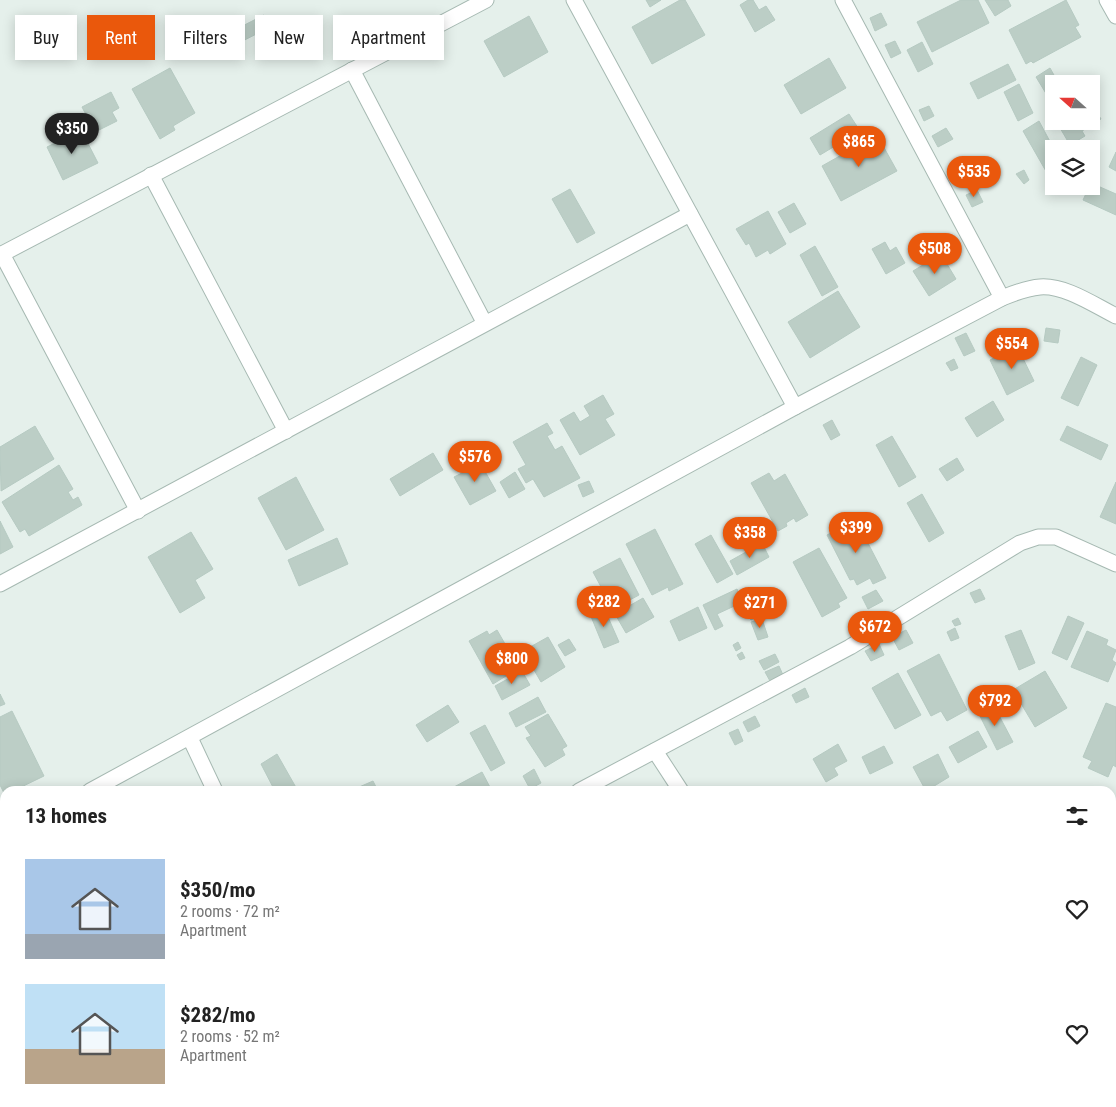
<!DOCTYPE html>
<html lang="en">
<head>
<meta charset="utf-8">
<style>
	:root { --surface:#fff; --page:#f6f6f6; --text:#222; --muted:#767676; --accent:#ea580c }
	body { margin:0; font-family:"Roboto Condensed",sans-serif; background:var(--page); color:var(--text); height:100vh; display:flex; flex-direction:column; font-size:19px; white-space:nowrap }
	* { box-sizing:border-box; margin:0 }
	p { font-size:16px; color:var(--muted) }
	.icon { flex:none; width:28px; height:28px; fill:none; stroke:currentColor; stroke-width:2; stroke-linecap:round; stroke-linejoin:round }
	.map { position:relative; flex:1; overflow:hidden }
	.panel { position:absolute; left:0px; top:786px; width:1116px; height:321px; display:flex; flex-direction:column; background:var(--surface); border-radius:15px 15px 0 0; box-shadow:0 2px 12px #0003 }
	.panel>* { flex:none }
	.guide { position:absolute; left:15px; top:15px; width:500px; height:45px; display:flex; gap:10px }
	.needle { width:32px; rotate:291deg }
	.fabs { position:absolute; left:1045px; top:75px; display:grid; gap:10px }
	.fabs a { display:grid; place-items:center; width:55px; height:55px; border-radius:0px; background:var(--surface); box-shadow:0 2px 12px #0003; font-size:25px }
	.price { position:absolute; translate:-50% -42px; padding:0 11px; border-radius:18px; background:var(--accent); color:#fff; font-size:16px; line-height:32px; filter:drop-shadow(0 1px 2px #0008) }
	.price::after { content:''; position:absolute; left:50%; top:30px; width:15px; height:11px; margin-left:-8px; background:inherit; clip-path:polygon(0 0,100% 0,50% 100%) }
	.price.on { background:#222; color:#fff }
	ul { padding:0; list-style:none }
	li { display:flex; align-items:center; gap:15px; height:125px; padding:0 25px }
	li span { display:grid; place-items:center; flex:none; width:140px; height:100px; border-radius:0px; color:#555 }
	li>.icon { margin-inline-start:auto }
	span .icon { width:60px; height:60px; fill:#fffc; stroke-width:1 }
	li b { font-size:21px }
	h2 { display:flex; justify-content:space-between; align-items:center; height:60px; padding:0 25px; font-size:21px }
	.pill { padding:0 18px; border-radius:0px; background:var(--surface); box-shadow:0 2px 12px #0003; font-size:18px; line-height:45px }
	.pill.on { background:var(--accent); color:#fff }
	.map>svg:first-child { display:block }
</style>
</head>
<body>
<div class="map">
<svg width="1116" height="1107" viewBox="0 0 1116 1107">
	<rect width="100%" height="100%" fill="#e5f0eb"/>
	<path fill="#bbe3c5" d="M0,931L5,934V1102H371L381,1107H0Z"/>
	<g fill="#bccec6" stroke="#b6cac2">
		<path d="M646,0H661L650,7Z"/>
		<path d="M680,0H685L705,35L652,64L632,27Z"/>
		<path d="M748,0H753L759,10L766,6L775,20L755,32L740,5Z"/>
		<path d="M961,0H978L989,23L932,52L917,22Z"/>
		<path d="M985,0H1008L1011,6L995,16Z"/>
		<path d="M1066,0L1079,25L1075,27L1081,37L1033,63L1031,61L1026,64L1009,30Z"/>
		<path d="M881,13L887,25L875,31L870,18Z"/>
		<path d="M264,15L270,27L231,47L225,35Z"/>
		<path d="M529,16L548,52L504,77L484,41Z"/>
		<path d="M895,41L901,53L891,58L885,45Z"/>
		<path d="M922,42L933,64L918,72L907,50Z"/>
		<path d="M829,58L846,88L801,114L784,85Z"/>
		<path d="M1008,64L1016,80L978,99L970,83Z"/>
		<path d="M170,68L195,113L173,126L175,130L160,139L132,89Z"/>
		<path d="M1050,68L1059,84H1054L1053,105L1036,77Z"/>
		<path d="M1019,84L1033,113L1018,121L1004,92Z"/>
		<path d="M111,92L119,108L112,112L117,121L95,132L82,107Z"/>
		<path d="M1091,103L1101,119L1082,131L1085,136L1070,145L1056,121H1091Z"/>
		<path d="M929,106L934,116L924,121L919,110Z"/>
		<path d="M849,114L860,131L820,155L810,138Z"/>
		<path d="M1039,121L1054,149V169L1047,173L1023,131Z"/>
		<path d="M946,128L953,139L938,147L932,136Z"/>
		<path d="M81,130L98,163L63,180L47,147Z"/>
		<path d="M877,135L897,171L841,201L822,166Z"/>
		<path d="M1116,152V171L1109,167Z"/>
		<path d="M1024,170L1029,180L1024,184L1016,174Z"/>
		<path d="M1091,183L1116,194V215L1083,200Z"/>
		<path d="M570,189L595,233L577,243L552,199Z"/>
		<path d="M977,190L983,202L972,207L966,195Z"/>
		<path d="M794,203L806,224L790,233L778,212Z"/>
		<path d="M768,211L786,244L770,254L768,250L756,257L749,243L746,245L736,229Z"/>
		<path d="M885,242L890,251L896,247L905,263L886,274L872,249Z"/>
		<path d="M815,246L838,287L822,296L800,255Z"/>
		<path d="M941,254L956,279L929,296L913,271Z"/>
		<path d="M838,291L860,327L810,358L788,322Z"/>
		<path d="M1046,328L1060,330L1058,343L1044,341Z"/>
		<path d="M966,333L975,351L964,356L955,338Z"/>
		<path d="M1017,346L1034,381L1007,395L990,360Z"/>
		<path d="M1081,357L1097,365L1078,406L1061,398Z"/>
		<path d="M954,359L958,368L951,371L946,363Z"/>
		<path d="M603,395L614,414L605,419L615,435L580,455L560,420L574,412L580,422L590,416L584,406Z"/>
		<path d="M993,401L1004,420L977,437L965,418Z"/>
		<path d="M832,420L840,435L831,440L823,425Z"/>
		<path d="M547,423L553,433L547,436L555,450L562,446L580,478L544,497L533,479L526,483L518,469L526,465L513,442Z"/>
		<path d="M35,426L54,459L1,491L0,447Z"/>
		<path d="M1067,426L1108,445L1101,460L1060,440Z"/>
		<path d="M892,436L916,477L899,487L876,445Z"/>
		<path d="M433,453L443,470L400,496L390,479Z"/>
		<path d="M957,458L964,470L947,481L939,469Z"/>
		<path d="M478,459L496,491L470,505L454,477L470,469L468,464Z"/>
		<path d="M59,465L73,489L68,492L73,500L78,497L82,505L29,536L25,529L20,532L2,502Z"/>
		<path d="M515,472L525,489L509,498L500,482Z"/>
		<path d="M769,473L774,481L785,474L808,515L796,522L794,518L786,523L787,526L778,531L751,483Z"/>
		<path d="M296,477L324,530L286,550L258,498Z"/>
		<path d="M589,481L594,492L583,497L578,485Z"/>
		<path d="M1116,482V524L1100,517Z"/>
		<path d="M922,494L944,533L929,542L907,503Z"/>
		<path d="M856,520L886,578L873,584L870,578L857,585L854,579L850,580L827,535Z"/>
		<path d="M0,521L13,547L0,554Z"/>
		<path d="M655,529L683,584L669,591L668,587L652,595L626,544Z"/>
		<path d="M191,532L213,569L195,580L205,598L180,613L148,557Z"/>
		<path d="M711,535L733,574L717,583L695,544Z"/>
		<path d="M337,538L348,564L299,586L288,560Z"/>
		<path d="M762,543L769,557L737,575L730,561Z"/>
		<path d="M819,548L847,598L838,603L840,607L822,617L793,562Z"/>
		<path d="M620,558L639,595L613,609L593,572Z"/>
		<path d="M737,589L743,602L717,614L723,626L715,630L703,605Z"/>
		<path d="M980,589L985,599L975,603L970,593Z"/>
		<path d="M876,590L883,601L868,609L862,597Z"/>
		<path d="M643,598L654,617L626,633L615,614Z"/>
		<path d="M698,607L707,628L679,641L670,621Z"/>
		<path d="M604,608L619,642L604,648L590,614Z"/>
		<path d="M753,611L756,617L751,620L747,614Z"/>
		<path d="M1068,616L1084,623L1067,660L1052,653Z"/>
		<path d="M958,618L961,624L955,626L952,621Z"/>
		<path d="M762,619L768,637L758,640L751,622Z"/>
		<path d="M955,628L959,638L951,641L947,632Z"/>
		<path d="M497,630L519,668L493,684L469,641L487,631L489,635Z"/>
		<path d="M906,630L913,643L899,650L892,637Z"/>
		<path d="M1021,630L1035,663L1019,670L1005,636Z"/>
		<path d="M1087,631L1108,640L1106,645L1116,650L1112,660L1116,663L1108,682L1071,667Z"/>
		<path d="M548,637L565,667L541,682L523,651Z"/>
		<path d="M569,639L576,650L565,656L558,645Z"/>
		<path d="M738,642L741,648L736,651L733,645Z"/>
		<path d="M879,644L884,655L871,661L865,651Z"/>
		<path d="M742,652L745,658L740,660L737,655Z"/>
		<path d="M775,654L779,662L764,670L759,661Z"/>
		<path d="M939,654L967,710L947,721L941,711L931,716L907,671Z"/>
		<path d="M779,666L783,675L770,681L765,672Z"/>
		<path d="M522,671L530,685L502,700L495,686Z"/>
		<path d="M1045,671L1067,708L1035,727L1013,690Z"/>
		<path d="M898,673L921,715L895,729L872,688Z"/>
		<path d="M805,688L809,697L796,703L792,695Z"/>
		<path d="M0,694L5,704L0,706Z"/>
		<path d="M538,697L546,712L516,727L509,713Z"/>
		<path d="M1106,703L1116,707V767L1113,765L1108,777L1088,768L1092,761L1083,757Z"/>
		<path d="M993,704L1013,742L997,750L978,712Z"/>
		<path d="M448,705L459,722L427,742L416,725Z"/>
		<path d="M12,711L44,776L13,791H5V795L0,785V717Z"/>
		<path d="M548,714L567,746L562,749L565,755L545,767L526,738L531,736L525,727Z"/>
		<path d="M755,716L760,726L748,732L743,722Z"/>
		<path d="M485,725L505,763L491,771L470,733Z"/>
		<path d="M738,729L743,741L735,745L729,733Z"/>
		<path d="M978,731L987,747L958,763L949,747Z"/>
		<path d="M838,744L847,761L834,768L838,775L826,782L813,759Z"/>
		<path d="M884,746L893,763L870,774L862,757Z"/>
		<path d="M277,754L298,791H275L261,764Z"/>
		<path d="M938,754L949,777L926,791L913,767Z"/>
		<path d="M534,769L541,783L530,789L523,776Z"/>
		<path d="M482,772L492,791H456L454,787Z"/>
		<path d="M373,781L378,791H350Z"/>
		<path d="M550,1102H572L581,1107H548Z"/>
		<path d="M654,1102H687V1104L692,1107H652Z"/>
		<path d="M1021,1102H1032L1040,1106L1018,1107Z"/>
	</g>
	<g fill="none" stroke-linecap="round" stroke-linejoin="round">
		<g stroke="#a6b9b2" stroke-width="17">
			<g id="minor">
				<path d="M574,0L795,407"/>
				<path d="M843,0L1002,298"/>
				<path d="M1107,0L1116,16"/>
				<path d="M352,70L484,322"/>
				<path d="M151,175L286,431"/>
				<path d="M2,254L138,511"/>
				<path d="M0,255L486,0"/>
				<path d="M0,584L690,214"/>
				<path d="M190,738L215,791"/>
				<path d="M655,751L681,791"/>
				<path d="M90,791L795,407L1002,298C1014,293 1027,288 1040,287C1065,285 1094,305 1116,316"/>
				<path d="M579,791L850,647L1020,543L1038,537H1056L1116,564"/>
				<path d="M1111,817L1116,819"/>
				<path d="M0,839L5,837"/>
				<path d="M1111,1003L1116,1006"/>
				<path d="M1111,1070L1116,1059"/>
				<path d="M792,1102L802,1107"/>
				<path d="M1094,1107L1096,1102"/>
			</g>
		</g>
		<use href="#minor" stroke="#fff" stroke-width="15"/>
	</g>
</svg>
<div class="fabs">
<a><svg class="needle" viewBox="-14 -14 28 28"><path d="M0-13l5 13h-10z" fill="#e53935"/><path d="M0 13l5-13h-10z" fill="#767676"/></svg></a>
<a><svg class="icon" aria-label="layers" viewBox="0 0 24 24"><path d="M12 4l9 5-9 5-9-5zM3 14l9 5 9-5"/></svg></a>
</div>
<b class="price on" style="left:72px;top:155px">$350</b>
<b class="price" style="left:859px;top:168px">$865</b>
<b class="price" style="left:974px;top:198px">$535</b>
<b class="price" style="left:935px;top:275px">$508</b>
<b class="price" style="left:1012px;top:370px">$554</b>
<b class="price" style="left:475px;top:483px">$576</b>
<b class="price" style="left:856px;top:554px">$399</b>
<b class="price" style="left:750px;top:559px">$358</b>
<b class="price" style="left:604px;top:628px">$282</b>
<b class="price" style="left:760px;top:629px">$271</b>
<b class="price" style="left:875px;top:653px">$672</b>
<b class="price" style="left:512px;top:685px">$800</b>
<b class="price" style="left:995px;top:727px">$792</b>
<div class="guide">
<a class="pill">Buy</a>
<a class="pill on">Rent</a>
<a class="pill">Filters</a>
<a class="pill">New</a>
<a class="pill">Apartment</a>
</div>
<section class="panel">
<h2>13 homes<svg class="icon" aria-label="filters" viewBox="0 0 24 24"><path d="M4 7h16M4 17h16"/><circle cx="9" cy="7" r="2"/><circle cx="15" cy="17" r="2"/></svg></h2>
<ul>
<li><span style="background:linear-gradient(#a9c7e8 75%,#9aa5b1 0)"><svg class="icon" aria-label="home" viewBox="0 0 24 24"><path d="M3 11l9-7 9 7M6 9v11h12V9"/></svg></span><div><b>$350/mo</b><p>2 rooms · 72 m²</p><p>Apartment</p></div><svg class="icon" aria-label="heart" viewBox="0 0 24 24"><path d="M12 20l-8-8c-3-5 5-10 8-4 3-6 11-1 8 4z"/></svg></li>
<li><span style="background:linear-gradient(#bfe0f5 65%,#b9a48a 0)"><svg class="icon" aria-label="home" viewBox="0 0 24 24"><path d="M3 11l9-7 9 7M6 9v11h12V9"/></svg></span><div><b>$282/mo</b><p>2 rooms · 52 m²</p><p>Apartment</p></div><svg class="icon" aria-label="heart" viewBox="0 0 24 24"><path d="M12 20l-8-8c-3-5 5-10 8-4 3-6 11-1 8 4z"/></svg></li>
</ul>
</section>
</div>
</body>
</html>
